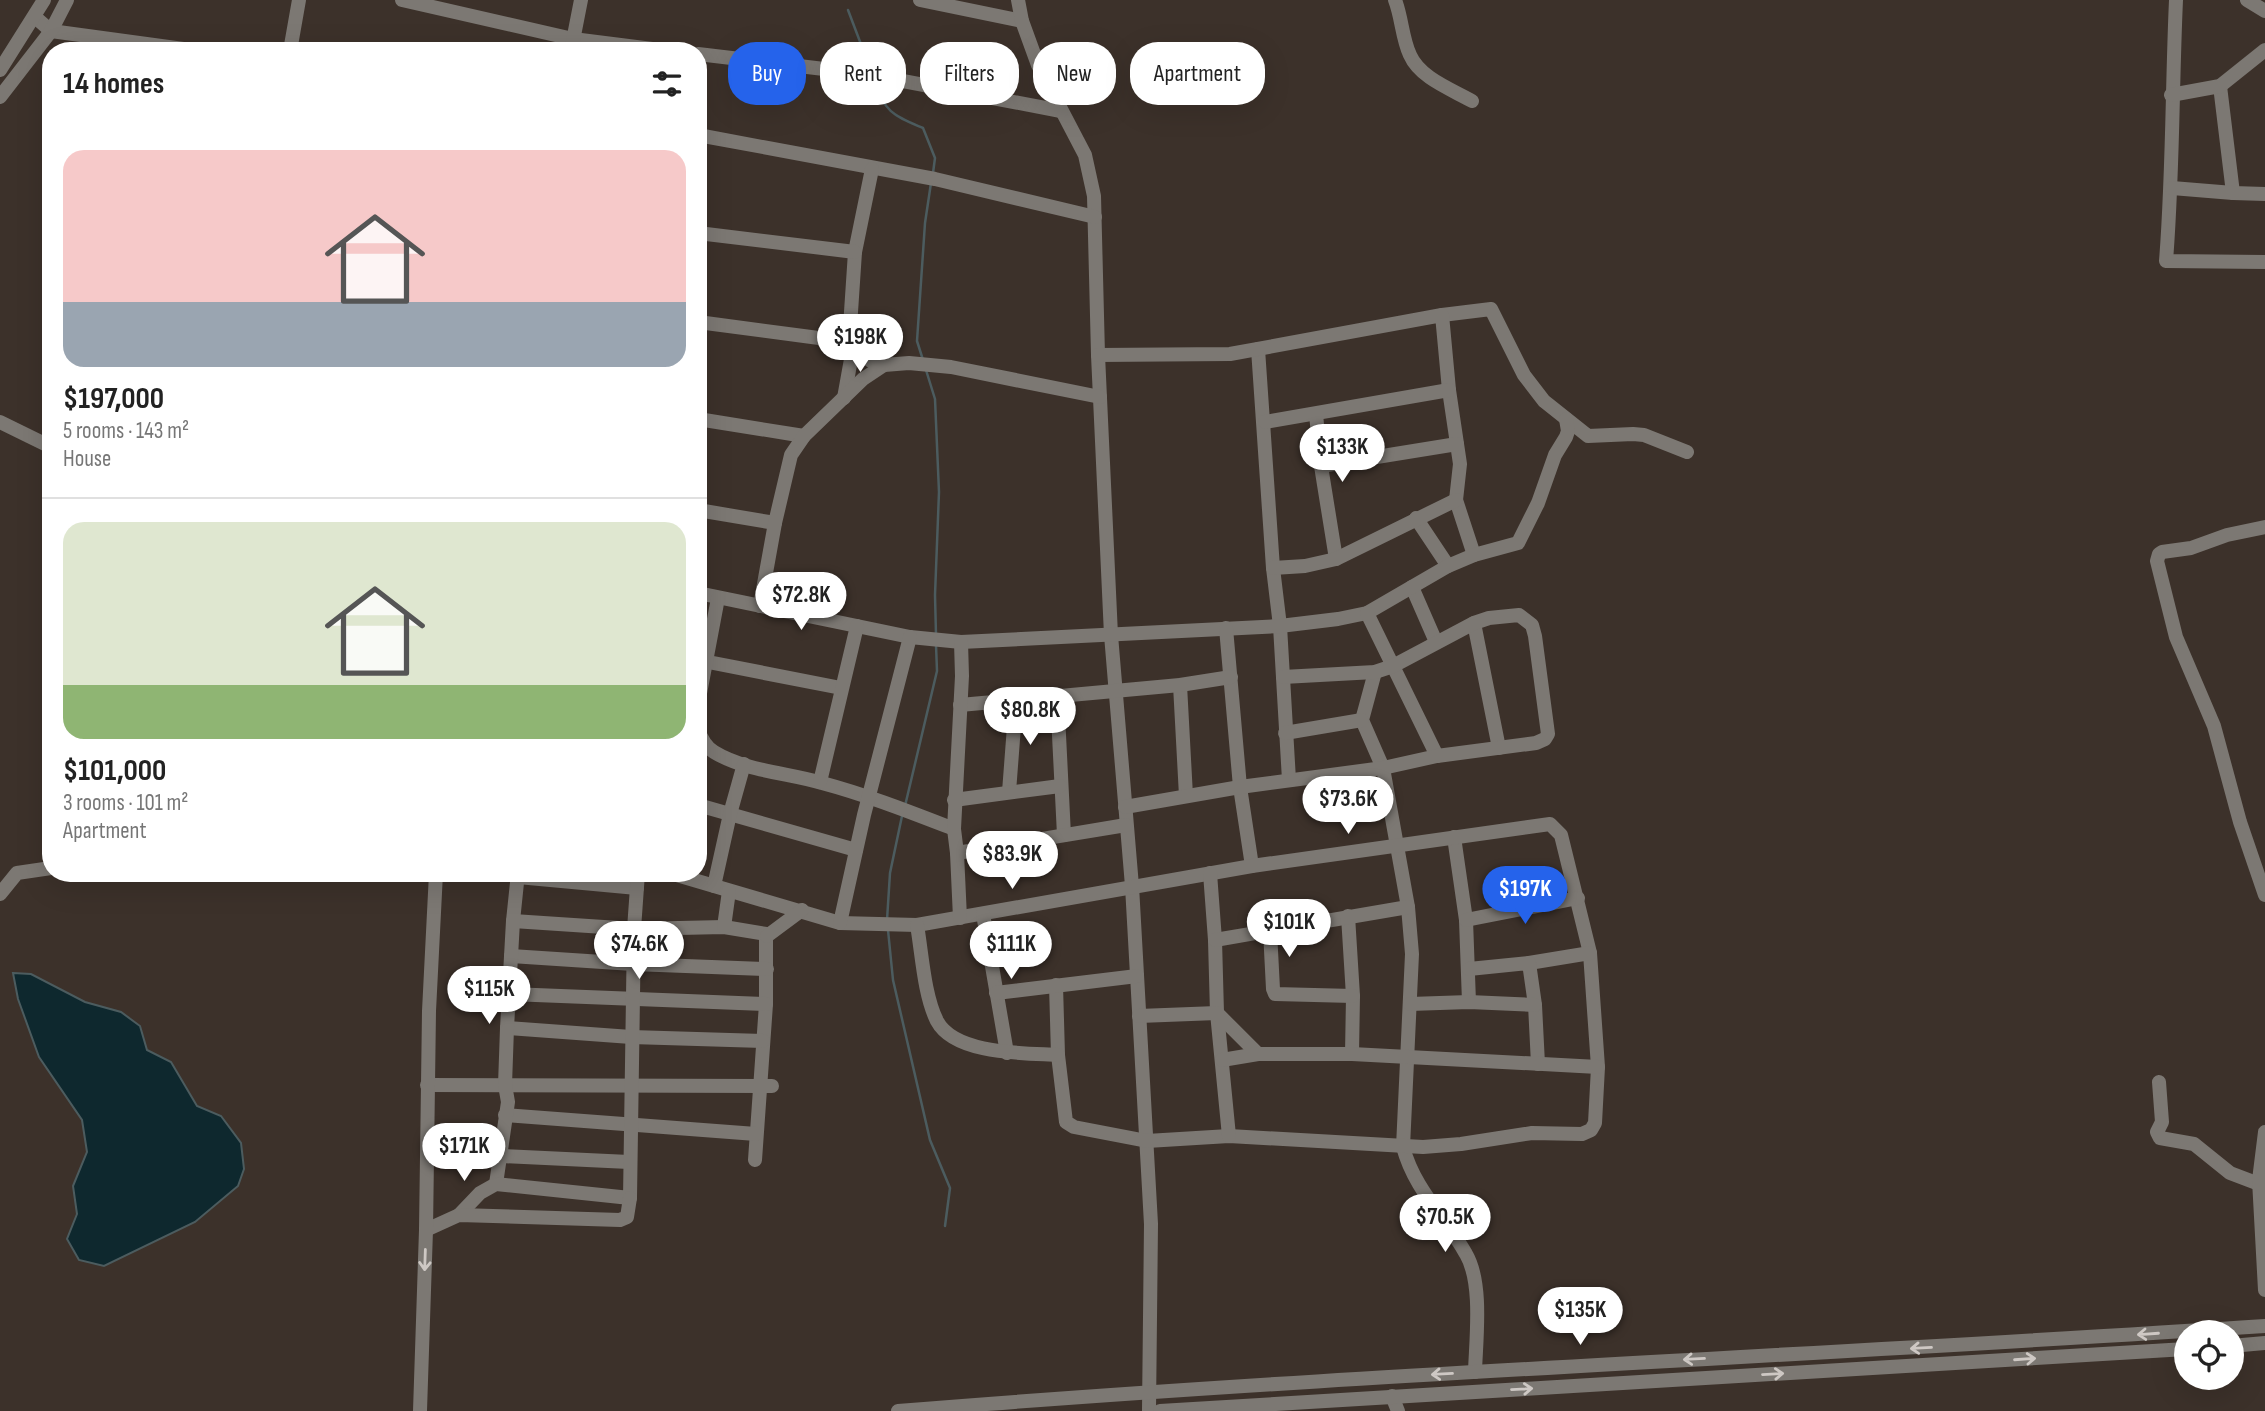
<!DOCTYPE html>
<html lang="en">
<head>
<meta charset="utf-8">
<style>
	:root { --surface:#fff; --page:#f2f2f2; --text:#222; --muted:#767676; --line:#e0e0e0; --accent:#2563eb }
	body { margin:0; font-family:"Sofia Sans Condensed",sans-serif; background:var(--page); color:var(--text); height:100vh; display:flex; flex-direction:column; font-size:26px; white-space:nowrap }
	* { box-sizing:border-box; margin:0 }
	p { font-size:23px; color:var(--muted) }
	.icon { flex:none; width:38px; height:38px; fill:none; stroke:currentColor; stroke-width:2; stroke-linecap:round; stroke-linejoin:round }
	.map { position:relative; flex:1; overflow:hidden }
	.details { position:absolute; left:42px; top:42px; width:665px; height:840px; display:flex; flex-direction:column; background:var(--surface); border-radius:28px; box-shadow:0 7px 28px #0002 }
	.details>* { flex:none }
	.top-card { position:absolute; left:728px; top:42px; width:665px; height:63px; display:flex; gap:14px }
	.fabs { position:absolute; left:2174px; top:1320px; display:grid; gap:14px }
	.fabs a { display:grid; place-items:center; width:70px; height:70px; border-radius:50%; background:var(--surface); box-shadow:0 7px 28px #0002; font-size:35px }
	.price { position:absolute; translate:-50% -60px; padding:0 16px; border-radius:24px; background:#fff; color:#222; font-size:23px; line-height:46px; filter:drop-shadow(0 2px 4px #0008) }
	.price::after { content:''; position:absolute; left:50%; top:42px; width:21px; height:16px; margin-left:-10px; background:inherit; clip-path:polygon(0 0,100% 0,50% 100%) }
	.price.selected { background:var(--accent); color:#fff }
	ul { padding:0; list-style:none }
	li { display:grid; align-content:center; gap:14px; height:371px; padding:0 21px }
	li+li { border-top:2px solid var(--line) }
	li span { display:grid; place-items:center; height:217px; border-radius:21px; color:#555 }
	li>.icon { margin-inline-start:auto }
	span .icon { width:126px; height:126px; fill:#fffc; stroke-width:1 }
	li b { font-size:30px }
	h2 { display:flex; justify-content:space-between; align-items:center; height:84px; padding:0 21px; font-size:30px }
	.chip { padding:0 24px; border-radius:28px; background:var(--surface); box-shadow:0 7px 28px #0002; font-size:24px; line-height:63px }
	.chip.selected { background:var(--accent); color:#fff }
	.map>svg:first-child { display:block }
</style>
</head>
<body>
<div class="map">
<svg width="2265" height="1411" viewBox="0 0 2265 1411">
	<rect width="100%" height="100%" fill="#3c312a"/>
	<path fill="#0e282e" stroke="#4c5c5f" stroke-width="2" d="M13,973L31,974L85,1002L121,1012L140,1026L147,1050L171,1062L197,1106L221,1116L241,1143L244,1169L238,1186L195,1222L104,1266L79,1260L67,1239L77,1214L73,1186L87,1152L82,1120L39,1057L18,999Z"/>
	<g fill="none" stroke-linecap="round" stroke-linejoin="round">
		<g stroke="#4c5c5f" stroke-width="2.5">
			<path d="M848,10L870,68"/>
			<path d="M875,81C884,113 895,116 923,128L935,158L933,173"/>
			<path d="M923,360L917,341L925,223L931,183"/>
			<path d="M926,370L935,399L939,492L935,595L936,635"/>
			<path d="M905,806L937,671L936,645"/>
			<path d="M887,920L890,873L902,816"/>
			<path d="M888,930L893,980L930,1140L950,1188L945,1226"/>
		</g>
		<g stroke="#7c7873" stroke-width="14">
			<path d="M402,0L573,39L668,51"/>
			<path d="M920,0L1022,21"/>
			<path d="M1018,0L1022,21L1038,65L1085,155L1094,196L1098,355L1111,635L1132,886L1151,1224L1149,1411"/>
			<path d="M1395,0C1402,18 1402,38 1410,55C1420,78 1451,89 1472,101"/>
			<path d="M2176,0C2172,87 2173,174 2166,261L2265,262"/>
			<path d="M2247,0L2265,11"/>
			<path d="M35,17L51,31L198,51"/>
			<path d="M290,51L299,0"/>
			<path d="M571,51L581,0"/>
			<path d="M698,54L866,74L1061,111"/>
			<path d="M0,70L44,0"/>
			<path d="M2220,86L2233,193"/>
			<path d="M2171,95L2220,86L2265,50"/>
			<path d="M0,97L51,31L67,0"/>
			<path d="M698,135L935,179L1095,217"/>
			<path d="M872,169L855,252L849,342L853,348L871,361L884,365L909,363L951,367L1100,397"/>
			<path d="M2172,188L2233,193L2265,194"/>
			<path d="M698,233L855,252"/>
			<path d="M1442,315L1491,309L1524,375L1544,401L1588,436L1633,434L1644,435L1687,452"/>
			<path d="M698,322L849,342"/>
			<path d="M1258,349L1273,568L1280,626L1289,780"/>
			<path d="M1098,355L1230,354L1442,315L1449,390L1460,464L1456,500L1474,555"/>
			<path d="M844,398L853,348"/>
			<path d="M1316,414L1321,466L1336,559"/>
			<path d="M698,419L804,436"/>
			<path d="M0,422L51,447"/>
			<path d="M1265,422L1449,390"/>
			<path d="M1321,466L1457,444"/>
			<path d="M698,510L775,523"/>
			<path d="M1416,518L1448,566"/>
			<path d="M2265,527L2227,535L2191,548L2162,552L2159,554L2157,561L2176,637L2214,726L2240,822L2265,895"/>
			<path d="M1273,568L1305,566L1336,559L1456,500"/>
			<path d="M1412,587L1436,642"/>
			<path d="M698,593L910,637L961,642L1280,626L1338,619L1367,613L1448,566L1474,555L1518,543L1538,503L1555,455L1566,437L1568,431L1566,419"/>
			<path d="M760,606L775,523L791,455L804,436L863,379L884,365"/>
			<path d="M1367,613L1437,756"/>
			<path d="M1474,623L1499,748"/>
			<path d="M1226,628L1240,787L1252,866"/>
			<path d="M698,660L841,688"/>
			<path d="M1375,672L1362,720L1383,768L1408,907L1412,954L1403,1147C1415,1191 1445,1216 1466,1254C1483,1283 1476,1339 1475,1372"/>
			<path d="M1180,685L1186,796"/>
			<path d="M1057,695L1064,835"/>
			<path d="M698,704L718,598"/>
			<path d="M960,705L1180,685L1231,677"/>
			<path d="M698,731C702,739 706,747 714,752C745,771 788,773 822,783C867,795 910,812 954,829"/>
			<path d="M1285,733L1362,720"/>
			<path d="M820,782L857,626"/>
			<path d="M1009,792L1016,700"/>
			<path d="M954,800L1060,786"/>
			<path d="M698,805L856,850"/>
			<path d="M1125,807L1240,787L1383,768L1437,756L1536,743L1545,739L1548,734L1535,636L1532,625L1519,615L1489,618L1474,623L1393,666L1375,672L1283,677"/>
			<path d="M1454,837L1466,920L1469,1002"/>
			<path d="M957,853L1126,825"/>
			<path d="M670,873L840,923L917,925L1252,866L1550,824L1561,835L1590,953L1598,1067L1595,1123L1591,1130L1582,1134L1532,1133L1461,1144L1423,1147L1229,1136L1147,1141L1074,1127L1066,1122L1058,1055L1056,985"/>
			<path d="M1210,873L1215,940L1217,1013L1229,1136"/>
			<path d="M518,877L637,888"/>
			<path d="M714,886L730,814L744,764"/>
			<path d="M0,894L17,873L51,868"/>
			<path d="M983,914L1007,1053"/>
			<path d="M1348,916L1353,996L1352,1054"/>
			<path d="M960,918L957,853L954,829L962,676L961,642"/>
			<path d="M1466,920L1578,898"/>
			<path d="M513,921L634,929L724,927L766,934V1004L755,1160"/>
			<path d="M840,923L864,815L910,637"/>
			<path d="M917,925C922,954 924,995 937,1021C955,1055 1026,1053 1058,1055"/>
			<path d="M724,927L729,891"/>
			<path d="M1270,931L1273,989L1275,994L1353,996"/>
			<path d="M767,936L802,910"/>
			<path d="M1215,940L1408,907"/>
			<path d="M511,956L633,964L767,969"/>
			<path d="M1529,963L1590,953"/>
			<path d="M1469,969L1529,963L1535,1005L1538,1064"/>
			<path d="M996,993L1137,976"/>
			<path d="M510,994L766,1004"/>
			<path d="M1410,1004L1469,1002L1535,1005"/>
			<path d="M1139,1016L1217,1013L1258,1054"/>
			<path d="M507,1028L631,1037L763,1041"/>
			<path d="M1222,1060L1258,1054H1352L1598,1067"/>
			<path d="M2159,1082L2162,1122L2157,1132L2160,1138L2194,1144L2230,1173L2259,1184"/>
			<path d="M427,1085L772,1086"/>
			<path d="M505,1115L756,1134"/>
			<path d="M2265,1132L2259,1180L2265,1290"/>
			<path d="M502,1156L629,1162"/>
			<path d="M496,1184L508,1102L505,1085L507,1028L513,921L518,873"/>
			<path d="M459,1215L480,1193L496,1184L630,1198L634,929L638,873"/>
			<path d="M426,1230L459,1215L620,1220L627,1217L630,1198"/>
			<path d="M2231,1346L2265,1343"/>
			<path d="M1392,1396L1398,1411"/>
			<path d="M420,1411L426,1230L429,1011L436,873"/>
			<path d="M898,1411C1353,1374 1809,1356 2265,1326"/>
			<path d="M1160,1411L2186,1349"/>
		</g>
	</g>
	<defs><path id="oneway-shaft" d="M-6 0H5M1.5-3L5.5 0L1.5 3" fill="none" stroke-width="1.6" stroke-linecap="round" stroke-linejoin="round" transform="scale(1.75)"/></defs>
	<g stroke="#cec8c4">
		<use href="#oneway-shaft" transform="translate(425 1260) rotate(92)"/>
		<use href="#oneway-shaft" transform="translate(2148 1334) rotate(176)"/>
		<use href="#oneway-shaft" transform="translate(1921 1348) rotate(177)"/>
		<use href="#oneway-shaft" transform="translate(1694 1359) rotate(177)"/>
		<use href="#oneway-shaft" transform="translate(2025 1359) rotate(-4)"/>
		<use href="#oneway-shaft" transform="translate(1442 1374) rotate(177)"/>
		<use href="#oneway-shaft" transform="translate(1773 1374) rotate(-3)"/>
		<use href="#oneway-shaft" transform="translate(1522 1389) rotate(-3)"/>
	</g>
</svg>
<div class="fabs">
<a><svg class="icon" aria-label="locate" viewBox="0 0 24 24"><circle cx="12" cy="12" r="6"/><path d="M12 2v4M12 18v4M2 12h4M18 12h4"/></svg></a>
</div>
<b class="price" style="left:860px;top:374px">$198K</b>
<b class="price" style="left:1342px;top:484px">$133K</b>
<b class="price" style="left:801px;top:632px">$72.8K</b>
<b class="price" style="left:1030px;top:747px">$80.8K</b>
<b class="price" style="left:1348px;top:836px">$73.6K</b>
<b class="price" style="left:1012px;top:891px">$83.9K</b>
<b class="price selected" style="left:1525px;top:926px">$197K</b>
<b class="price" style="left:1289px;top:959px">$101K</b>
<b class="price" style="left:639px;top:981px">$74.6K</b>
<b class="price" style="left:1011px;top:981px">$111K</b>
<b class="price" style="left:489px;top:1026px">$115K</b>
<b class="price" style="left:464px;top:1183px">$171K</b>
<b class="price" style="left:1445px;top:1254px">$70.5K</b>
<b class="price" style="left:1580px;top:1347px">$135K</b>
<div class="top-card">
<a class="chip selected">Buy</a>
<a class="chip">Rent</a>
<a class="chip">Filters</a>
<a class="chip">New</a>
<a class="chip">Apartment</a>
</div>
<section class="details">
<h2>14 homes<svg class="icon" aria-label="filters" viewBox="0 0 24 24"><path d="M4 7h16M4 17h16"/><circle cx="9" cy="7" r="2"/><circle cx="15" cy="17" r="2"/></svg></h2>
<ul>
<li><span style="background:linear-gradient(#f6c9c9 70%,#9aa5b1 0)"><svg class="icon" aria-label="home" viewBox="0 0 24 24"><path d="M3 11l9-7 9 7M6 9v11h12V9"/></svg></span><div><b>$197,000</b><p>5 rooms · 143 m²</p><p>House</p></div></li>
<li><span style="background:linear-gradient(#dfe7d0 75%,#8fb573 0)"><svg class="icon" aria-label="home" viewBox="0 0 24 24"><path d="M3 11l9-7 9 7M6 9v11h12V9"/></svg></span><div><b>$101,000</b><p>3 rooms · 101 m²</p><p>Apartment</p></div></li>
</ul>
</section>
</div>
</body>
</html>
